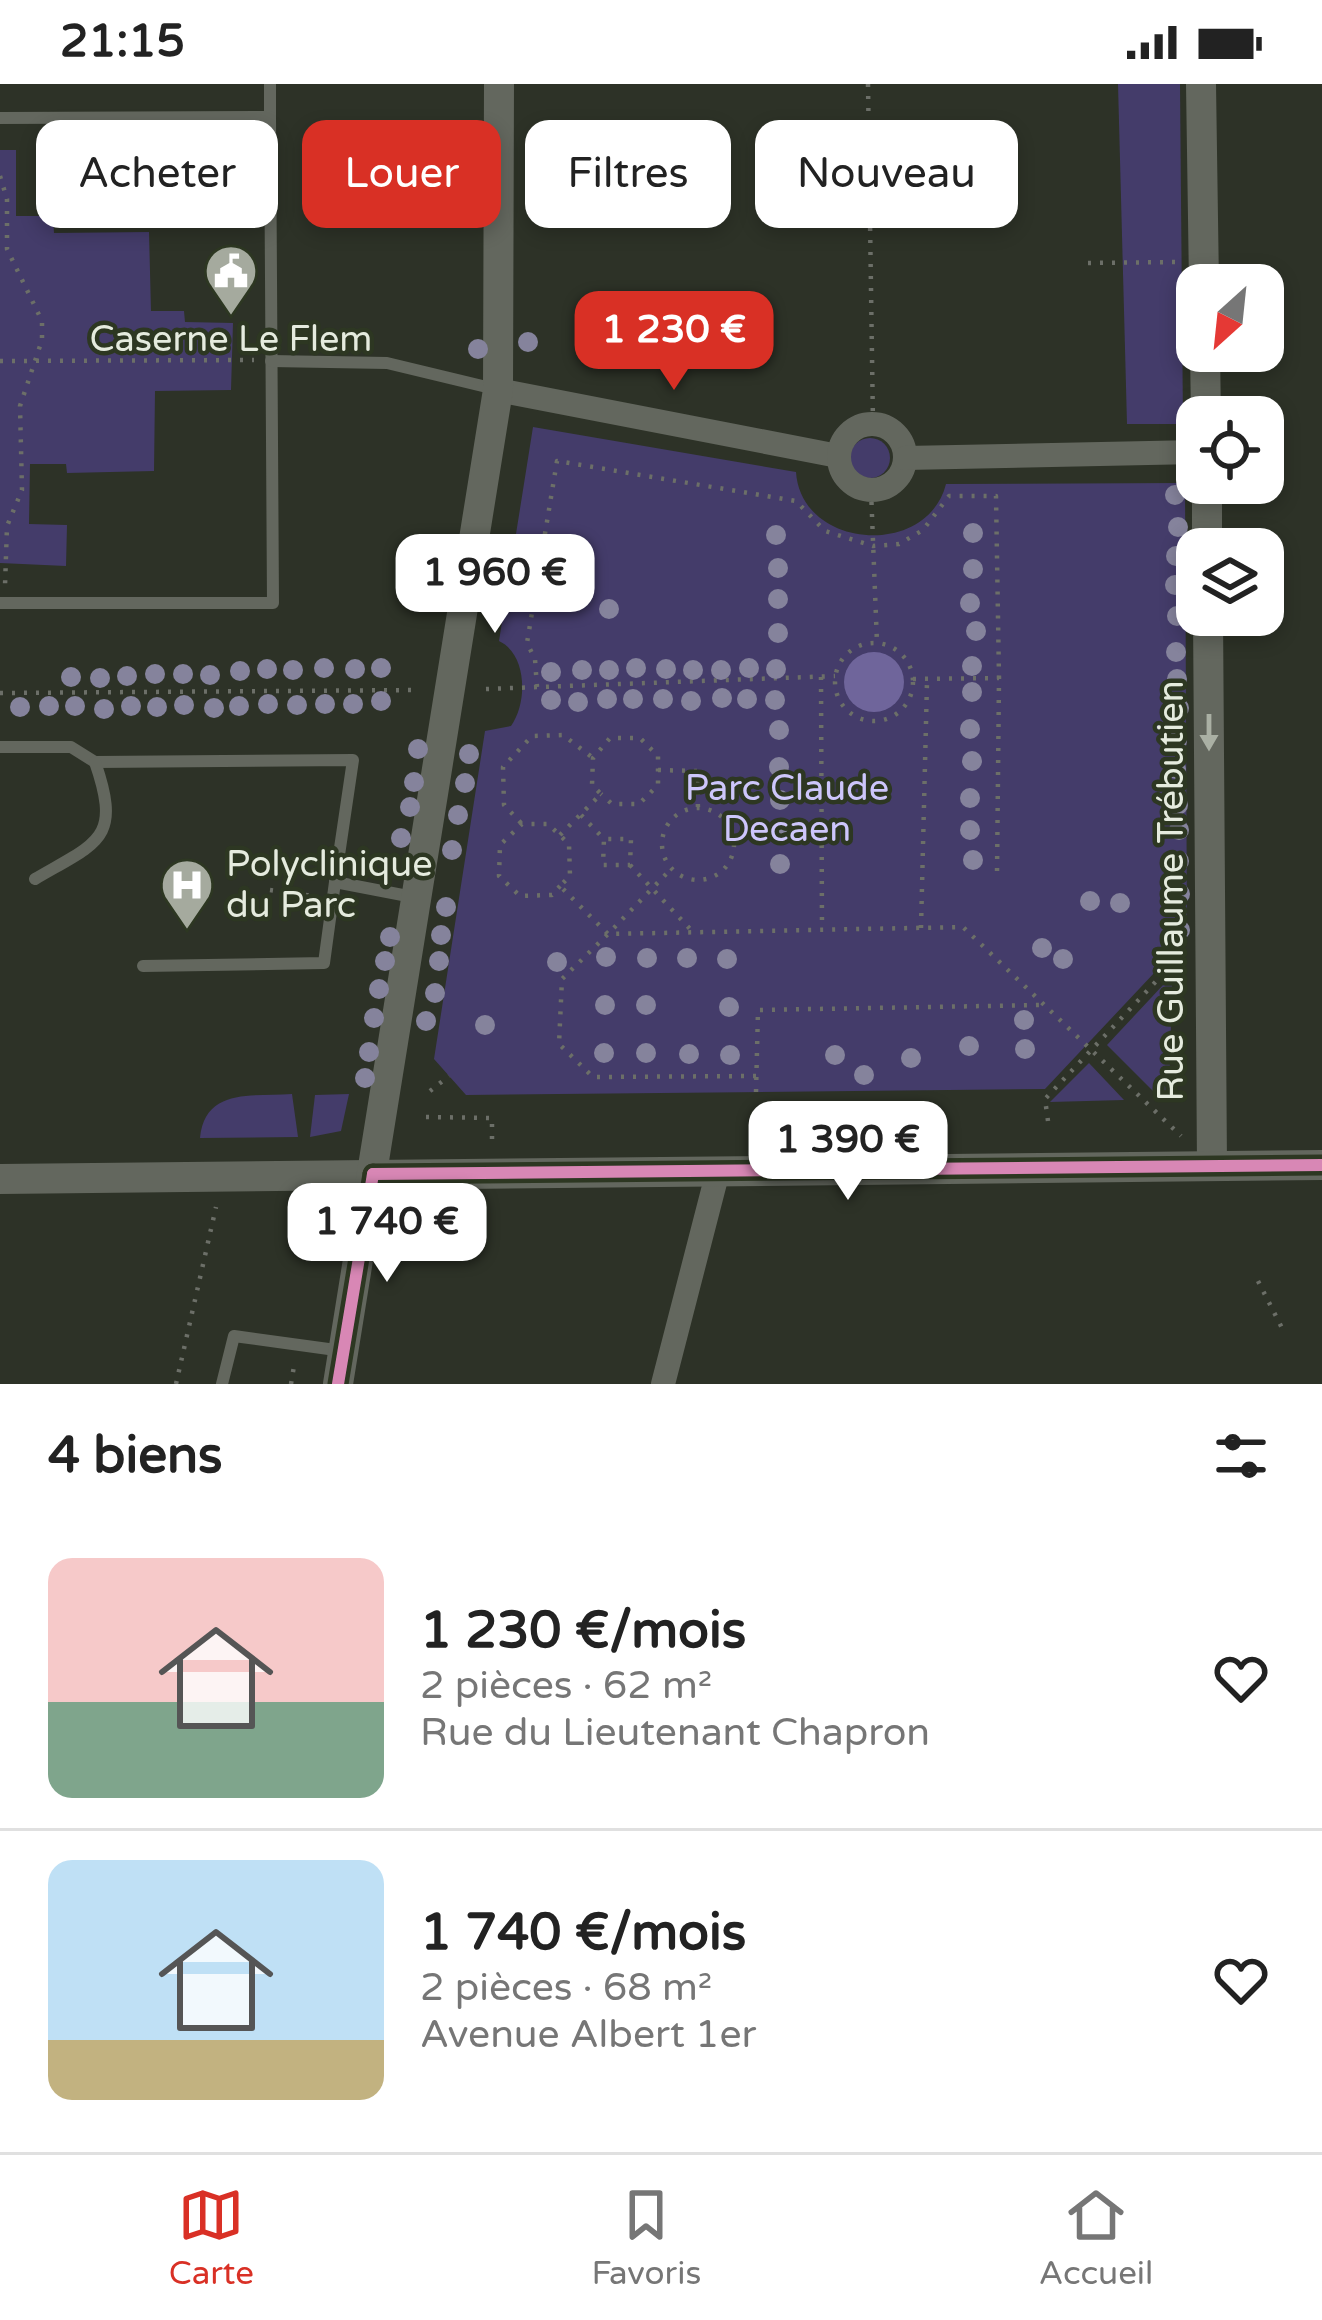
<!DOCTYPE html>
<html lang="fr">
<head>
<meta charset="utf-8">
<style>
	:root { --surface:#fff; --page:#f6f6f6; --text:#222; --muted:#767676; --line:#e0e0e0; --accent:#d93025 }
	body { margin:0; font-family:"Varela Round",sans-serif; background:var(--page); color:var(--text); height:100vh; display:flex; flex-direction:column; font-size:45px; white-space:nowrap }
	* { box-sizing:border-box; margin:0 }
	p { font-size:39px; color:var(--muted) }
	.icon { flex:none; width:66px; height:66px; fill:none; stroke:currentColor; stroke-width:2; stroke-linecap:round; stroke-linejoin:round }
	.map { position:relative; height:1300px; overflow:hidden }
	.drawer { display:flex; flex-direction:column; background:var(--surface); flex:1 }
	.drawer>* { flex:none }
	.banner { position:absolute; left:36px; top:36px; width:1251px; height:108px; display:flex; gap:24px }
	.needle { width:78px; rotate:207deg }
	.fabs { position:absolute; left:1176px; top:180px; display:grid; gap:24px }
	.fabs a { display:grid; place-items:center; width:108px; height:108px; border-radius:24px; background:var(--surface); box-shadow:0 6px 18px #0003; font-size:60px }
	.price { position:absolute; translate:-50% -102px; padding:0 27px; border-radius:24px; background:#fff; color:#222; font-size:39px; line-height:78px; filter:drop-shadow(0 3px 6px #0008) }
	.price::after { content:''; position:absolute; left:50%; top:72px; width:36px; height:27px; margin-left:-18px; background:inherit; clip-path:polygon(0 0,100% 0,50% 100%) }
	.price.on { background:var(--accent); color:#fff }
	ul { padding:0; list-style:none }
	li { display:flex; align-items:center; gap:36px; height:300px; padding:0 48px }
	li+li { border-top:3px solid var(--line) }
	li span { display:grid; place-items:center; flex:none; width:336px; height:240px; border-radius:24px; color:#555 }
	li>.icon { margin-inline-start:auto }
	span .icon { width:144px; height:144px; fill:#fffc; stroke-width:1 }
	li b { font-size:51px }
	h2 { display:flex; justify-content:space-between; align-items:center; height:144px; padding:0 48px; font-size:51px }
	.pill { padding:0 42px; border-radius:24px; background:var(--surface); box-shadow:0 6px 18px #0003; font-size:42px; line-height:108px }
	.pill.on { background:var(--accent); color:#fff }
	.status { display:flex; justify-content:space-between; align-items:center; height:84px; padding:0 60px; background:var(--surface); direction:ltr }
	.status svg { height:33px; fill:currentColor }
	.tab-bar { display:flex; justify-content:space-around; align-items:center; height:168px; border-top:3px solid var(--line); background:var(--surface); font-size:33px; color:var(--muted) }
	.tab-bar a { display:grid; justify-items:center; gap:6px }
	.tab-bar .on { color:var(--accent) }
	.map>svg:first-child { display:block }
</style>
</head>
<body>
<div class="status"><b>21:15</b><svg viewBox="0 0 49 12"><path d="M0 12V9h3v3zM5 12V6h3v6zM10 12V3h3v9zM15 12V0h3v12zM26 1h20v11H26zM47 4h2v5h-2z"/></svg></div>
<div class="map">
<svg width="1322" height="1300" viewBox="0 0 1322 1300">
	<rect width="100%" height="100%" fill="#2d3227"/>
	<g fill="#443c6a">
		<path d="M1118,0H1180L1183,340H1127Z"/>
		<path d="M0,66H16V132H53L54,149L149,148L151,227H184L185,238L233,239L231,306L155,307L154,387L67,389L66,380H30L29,440L67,441L66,482L0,479Z"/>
		<path d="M533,343L796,388C801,465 927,475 946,400L1185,399L1187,854L1045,1005L466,1011L434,975L485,647L511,642C528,618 527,570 499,557Z"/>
		<circle cx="870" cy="374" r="20"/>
		<path d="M1164,900L1172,901L1169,1014L1161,1015L1107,961Z"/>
		<path d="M1089,979L1124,1016L1050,1018Z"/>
		<path d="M292,1010L298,1053L200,1054C205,1003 253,1013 292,1010Z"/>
		<path d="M349,1010L341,1047L310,1053L315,1011Z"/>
	</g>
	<circle fill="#6f659b" cx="874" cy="598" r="30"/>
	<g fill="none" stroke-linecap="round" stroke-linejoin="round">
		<g stroke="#6c6f68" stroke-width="4.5" stroke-dasharray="3 9" stroke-linecap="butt">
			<path d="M868,0L873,340"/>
			<path d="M0,92L7,115V165L42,237V256L20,322L22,406L7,442L5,502"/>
			<path d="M1088,179L1178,178"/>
			<path d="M0,277L254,276"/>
			<path d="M871,406L877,559"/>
			<circle cx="874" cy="598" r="39"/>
			<path d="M821,593L822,845"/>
			<path d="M913,595L999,594L997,789"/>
			<path d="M537,603L535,575L527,559L557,377L796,417L825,447L873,462L899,460L923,446L949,412H996L999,594"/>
			<path d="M486,605L835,592"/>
			<path d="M0,609L417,606"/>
			<path d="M658,686L697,687L698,725"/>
			<circle cx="698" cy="760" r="36"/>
			<path d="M581,731L604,755L603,781H630L631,755H604"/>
			<path d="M521,739L504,721L503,683L532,652L563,651L593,674"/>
			<path d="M560,751L601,710L592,701L593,674L610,654H640L658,672V701L639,720H612L601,710"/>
			<path d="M630,781L692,847"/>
			<path d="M560,802L552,811L520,812L499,792L500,761L522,740H548L569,760L570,792L560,802L608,850L672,784"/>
			<path d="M270,806L313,812"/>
			<path d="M921,844L927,598"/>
			<path d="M756,992L593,993L559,960L562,895L608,850L963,843L1181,1052"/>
			<path d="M430,1007L449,992"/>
			<path d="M756,1008L758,926L1043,921"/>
			<path d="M426,1033L492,1034V1060"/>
			<path d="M1048,1037L1045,1015L1180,872"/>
			<path d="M1258,1197L1282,1244"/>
			<path d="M176,1300L216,1123"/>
			<path d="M291,1300L294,1282"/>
		</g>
		<g stroke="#63675e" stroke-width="12">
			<path d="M270,0V33"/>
			<path d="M0,34L270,33L273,519H0"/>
			<path d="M271,277L387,279L495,305"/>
			<path d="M0,663H71L95,678L353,676L335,798L413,813"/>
			<path d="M35,795C98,758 122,756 95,678"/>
			<path d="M143,882L324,879L335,798"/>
			<path d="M222,1300L234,1252L343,1267"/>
		</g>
		<g stroke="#63675e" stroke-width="24">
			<path d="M498,306L838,372"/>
			<circle cx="872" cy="373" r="33"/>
			<path d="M905,374L1197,368"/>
			<path d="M663,1300L718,1087"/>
		</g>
		<g stroke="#63675e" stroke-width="30">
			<path d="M1201,0L1204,201"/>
			<path d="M1205,267L1206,333"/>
			<path d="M1207,399V465"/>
			<path d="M1208,531L1212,1082"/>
			<path d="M0,1095L1322,1081"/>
			<path d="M338,1300L498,306L499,0"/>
		</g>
		<g stroke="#2d3722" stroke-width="21">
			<g id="bus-1">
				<path d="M373,1090L1322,1081"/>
				<path d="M338,1300L373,1090"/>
			</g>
		</g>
		<use href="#bus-1" stroke="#d887b5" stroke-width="12"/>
	</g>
	<g fill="#85839c">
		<circle cx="528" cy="258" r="10"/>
		<circle cx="478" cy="265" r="10"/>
		<circle cx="1175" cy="411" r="10"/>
		<circle cx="1178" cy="443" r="10"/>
		<circle cx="973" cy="449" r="10"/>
		<circle cx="776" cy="451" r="10"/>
		<circle cx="1176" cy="472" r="10"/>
		<circle cx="778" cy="484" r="10"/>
		<circle cx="973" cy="485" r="10"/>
		<circle cx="1175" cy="501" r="10"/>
		<circle cx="778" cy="515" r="10"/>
		<circle cx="970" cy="519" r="10"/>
		<circle cx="609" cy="525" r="10"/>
		<circle cx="1177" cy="532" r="10"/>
		<circle cx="976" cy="547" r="10"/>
		<circle cx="778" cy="549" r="10"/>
		<circle cx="1176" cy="568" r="10"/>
		<circle cx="972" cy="582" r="10"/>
		<circle cx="324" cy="584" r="10"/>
		<circle cx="381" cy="584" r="10"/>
		<circle cx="636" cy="584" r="10"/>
		<circle cx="749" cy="584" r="10"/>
		<circle cx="267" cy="585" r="10"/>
		<circle cx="355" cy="585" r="10"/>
		<circle cx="666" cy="585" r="10"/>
		<circle cx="776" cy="585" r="10"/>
		<circle cx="293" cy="586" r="10"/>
		<circle cx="582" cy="586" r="10"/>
		<circle cx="609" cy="586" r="10"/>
		<circle cx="693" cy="586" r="10"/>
		<circle cx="721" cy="586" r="10"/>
		<circle cx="240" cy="587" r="10"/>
		<circle cx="551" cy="588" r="10"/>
		<circle cx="155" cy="590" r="10"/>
		<circle cx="183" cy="590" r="10"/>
		<circle cx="210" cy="591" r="10"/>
		<circle cx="127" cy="592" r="10"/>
		<circle cx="71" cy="593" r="10"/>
		<circle cx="100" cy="594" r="10"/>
		<circle cx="1177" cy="595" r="10"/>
		<circle cx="972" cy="608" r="10"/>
		<circle cx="722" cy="614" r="10"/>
		<circle cx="607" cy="615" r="10"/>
		<circle cx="633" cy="615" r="10"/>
		<circle cx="663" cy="615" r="10"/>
		<circle cx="747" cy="615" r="10"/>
		<circle cx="551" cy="616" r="10"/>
		<circle cx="775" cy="616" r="10"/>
		<circle cx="381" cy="617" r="10"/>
		<circle cx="691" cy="617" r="10"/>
		<circle cx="578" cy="618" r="10"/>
		<circle cx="268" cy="620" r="10"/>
		<circle cx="325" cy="620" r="10"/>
		<circle cx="353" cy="620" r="10"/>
		<circle cx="184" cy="621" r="10"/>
		<circle cx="297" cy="621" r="10"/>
		<circle cx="49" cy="622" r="10"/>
		<circle cx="75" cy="622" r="10"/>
		<circle cx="131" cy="622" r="10"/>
		<circle cx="239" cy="622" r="10"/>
		<circle cx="20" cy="623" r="10"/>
		<circle cx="157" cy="623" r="10"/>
		<circle cx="214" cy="624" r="10"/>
		<circle cx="1179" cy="624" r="10"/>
		<circle cx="104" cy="625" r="10"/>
		<circle cx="970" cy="645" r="10"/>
		<circle cx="779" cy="646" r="10"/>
		<circle cx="1177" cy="657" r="10"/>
		<circle cx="418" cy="665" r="10"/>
		<circle cx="469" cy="670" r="10"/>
		<circle cx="972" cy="677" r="10"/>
		<circle cx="779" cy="683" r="10"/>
		<circle cx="1176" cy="685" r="10"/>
		<circle cx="414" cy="698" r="10"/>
		<circle cx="465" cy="699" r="10"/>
		<circle cx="970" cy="714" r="10"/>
		<circle cx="780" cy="716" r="10"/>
		<circle cx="1178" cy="721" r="10"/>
		<circle cx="410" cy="723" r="10"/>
		<circle cx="458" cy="731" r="10"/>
		<circle cx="780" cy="746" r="10"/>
		<circle cx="970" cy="746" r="10"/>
		<circle cx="1179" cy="746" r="10"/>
		<circle cx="401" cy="754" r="10"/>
		<circle cx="452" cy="766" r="10"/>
		<circle cx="973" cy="776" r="10"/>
		<circle cx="1179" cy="777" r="10"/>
		<circle cx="780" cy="780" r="10"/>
		<circle cx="1180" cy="810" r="10"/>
		<circle cx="1090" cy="817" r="10"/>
		<circle cx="1120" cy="819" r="10"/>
		<circle cx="446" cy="823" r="10"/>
		<circle cx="1180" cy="846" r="10"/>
		<circle cx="441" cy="851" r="10"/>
		<circle cx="390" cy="853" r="10"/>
		<circle cx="1042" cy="864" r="10"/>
		<circle cx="606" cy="873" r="10"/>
		<circle cx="647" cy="874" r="10"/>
		<circle cx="687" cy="874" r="10"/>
		<circle cx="727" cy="875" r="10"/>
		<circle cx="1063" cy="875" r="10"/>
		<circle cx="385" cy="877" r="10"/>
		<circle cx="439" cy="877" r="10"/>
		<circle cx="557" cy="878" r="10"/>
		<circle cx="379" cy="905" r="10"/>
		<circle cx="435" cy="909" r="10"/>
		<circle cx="605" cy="921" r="10"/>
		<circle cx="646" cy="921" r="10"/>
		<circle cx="729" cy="923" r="10"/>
		<circle cx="374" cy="934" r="10"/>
		<circle cx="1024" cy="936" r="10"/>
		<circle cx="426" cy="937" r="10"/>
		<circle cx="485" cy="941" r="10"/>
		<circle cx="969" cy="962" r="10"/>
		<circle cx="1025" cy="965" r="10"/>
		<circle cx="369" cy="968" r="10"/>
		<circle cx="604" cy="969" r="10"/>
		<circle cx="646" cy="969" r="10"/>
		<circle cx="689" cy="970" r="10"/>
		<circle cx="730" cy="971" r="10"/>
		<circle cx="835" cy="971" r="10"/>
		<circle cx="911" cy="974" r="10"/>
		<circle cx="864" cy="991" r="10"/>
		<circle cx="365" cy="994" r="10"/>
		<circle cx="307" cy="1120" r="10"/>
		<circle cx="406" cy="1120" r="10"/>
	</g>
	<defs><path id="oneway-solid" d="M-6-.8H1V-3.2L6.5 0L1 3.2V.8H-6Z" transform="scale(3)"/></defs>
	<use fill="#aab0a4" href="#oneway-solid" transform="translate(1209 648) rotate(90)"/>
	<defs>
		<g id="civic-pin" transform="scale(2.7)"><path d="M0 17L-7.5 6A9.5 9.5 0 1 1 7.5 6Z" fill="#a5aa9e" stroke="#2d3722"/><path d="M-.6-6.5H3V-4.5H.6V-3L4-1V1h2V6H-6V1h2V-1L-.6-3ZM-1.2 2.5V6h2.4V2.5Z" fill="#fff"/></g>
		<g id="hospital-pin" transform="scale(2.7)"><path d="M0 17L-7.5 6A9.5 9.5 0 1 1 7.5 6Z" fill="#a5aa9e" stroke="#2d3722"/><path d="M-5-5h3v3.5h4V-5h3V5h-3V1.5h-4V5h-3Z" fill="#fff"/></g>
	</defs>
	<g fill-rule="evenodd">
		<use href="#civic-pin" x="231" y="187"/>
		<use href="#hospital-pin" x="187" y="801"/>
	</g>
	<g text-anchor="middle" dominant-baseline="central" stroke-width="9" stroke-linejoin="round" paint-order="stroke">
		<g font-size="36" fill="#e5ebde" stroke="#2d3722">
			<text x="231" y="255">Caserne Le Flem</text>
			<text x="226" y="780" text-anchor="start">Polyclinique<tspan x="226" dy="41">du Parc</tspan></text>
		</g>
		<g font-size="36" fill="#cdc6fb" stroke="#2d3722">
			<text x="787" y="704">Parc Claude<tspan x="787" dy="41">Decaen</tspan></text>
		</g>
		<g font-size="36" fill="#e5ebde" stroke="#2d3722">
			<text transform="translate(1171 807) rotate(-90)">Rue Guillaume Trébutien</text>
		</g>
	</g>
</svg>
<div class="fabs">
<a><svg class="needle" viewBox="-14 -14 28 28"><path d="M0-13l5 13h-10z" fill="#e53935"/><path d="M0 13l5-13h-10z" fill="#767676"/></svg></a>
<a><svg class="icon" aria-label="locate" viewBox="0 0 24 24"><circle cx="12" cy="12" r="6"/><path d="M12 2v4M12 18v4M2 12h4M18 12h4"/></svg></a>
<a><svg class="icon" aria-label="layers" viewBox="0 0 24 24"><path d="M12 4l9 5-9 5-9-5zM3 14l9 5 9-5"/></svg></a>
</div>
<b class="price on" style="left:674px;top:309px">1 230 €</b>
<b class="price" style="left:495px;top:552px">1 960 €</b>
<b class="price" style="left:848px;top:1119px">1 390 €</b>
<b class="price" style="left:387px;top:1201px">1 740 €</b>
<div class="banner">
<a class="pill">Acheter</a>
<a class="pill on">Louer</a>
<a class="pill">Filtres</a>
<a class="pill">Nouveau</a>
</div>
</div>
<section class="drawer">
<h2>4 biens<svg class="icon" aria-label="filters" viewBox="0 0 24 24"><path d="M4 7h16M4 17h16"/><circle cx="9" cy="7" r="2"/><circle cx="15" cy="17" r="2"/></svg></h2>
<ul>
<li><span style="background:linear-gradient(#f6c9c9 60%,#7fa58c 0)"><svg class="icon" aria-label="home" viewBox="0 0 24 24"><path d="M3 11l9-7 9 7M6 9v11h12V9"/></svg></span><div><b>1 230 €/mois</b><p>2 pièces · 62 m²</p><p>Rue du Lieutenant Chapron</p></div><svg class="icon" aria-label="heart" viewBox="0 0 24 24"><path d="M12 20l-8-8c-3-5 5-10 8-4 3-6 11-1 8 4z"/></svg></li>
<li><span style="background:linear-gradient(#bfe0f5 75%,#c2b280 0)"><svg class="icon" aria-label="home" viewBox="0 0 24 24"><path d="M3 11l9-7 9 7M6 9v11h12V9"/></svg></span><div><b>1 740 €/mois</b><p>2 pièces · 68 m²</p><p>Avenue Albert 1er</p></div><svg class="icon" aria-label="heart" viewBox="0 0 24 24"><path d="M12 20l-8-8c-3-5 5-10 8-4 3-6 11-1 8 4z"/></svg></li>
</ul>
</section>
<nav class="tab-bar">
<a class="on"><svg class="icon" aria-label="map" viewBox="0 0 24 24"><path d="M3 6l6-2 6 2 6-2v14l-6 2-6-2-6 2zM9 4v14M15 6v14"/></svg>Carte</a>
<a><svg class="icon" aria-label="saved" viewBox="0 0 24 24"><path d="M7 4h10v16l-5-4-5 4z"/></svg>Favoris</a>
<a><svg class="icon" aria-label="home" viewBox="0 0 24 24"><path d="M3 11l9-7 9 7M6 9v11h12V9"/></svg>Accueil</a>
</nav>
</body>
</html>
